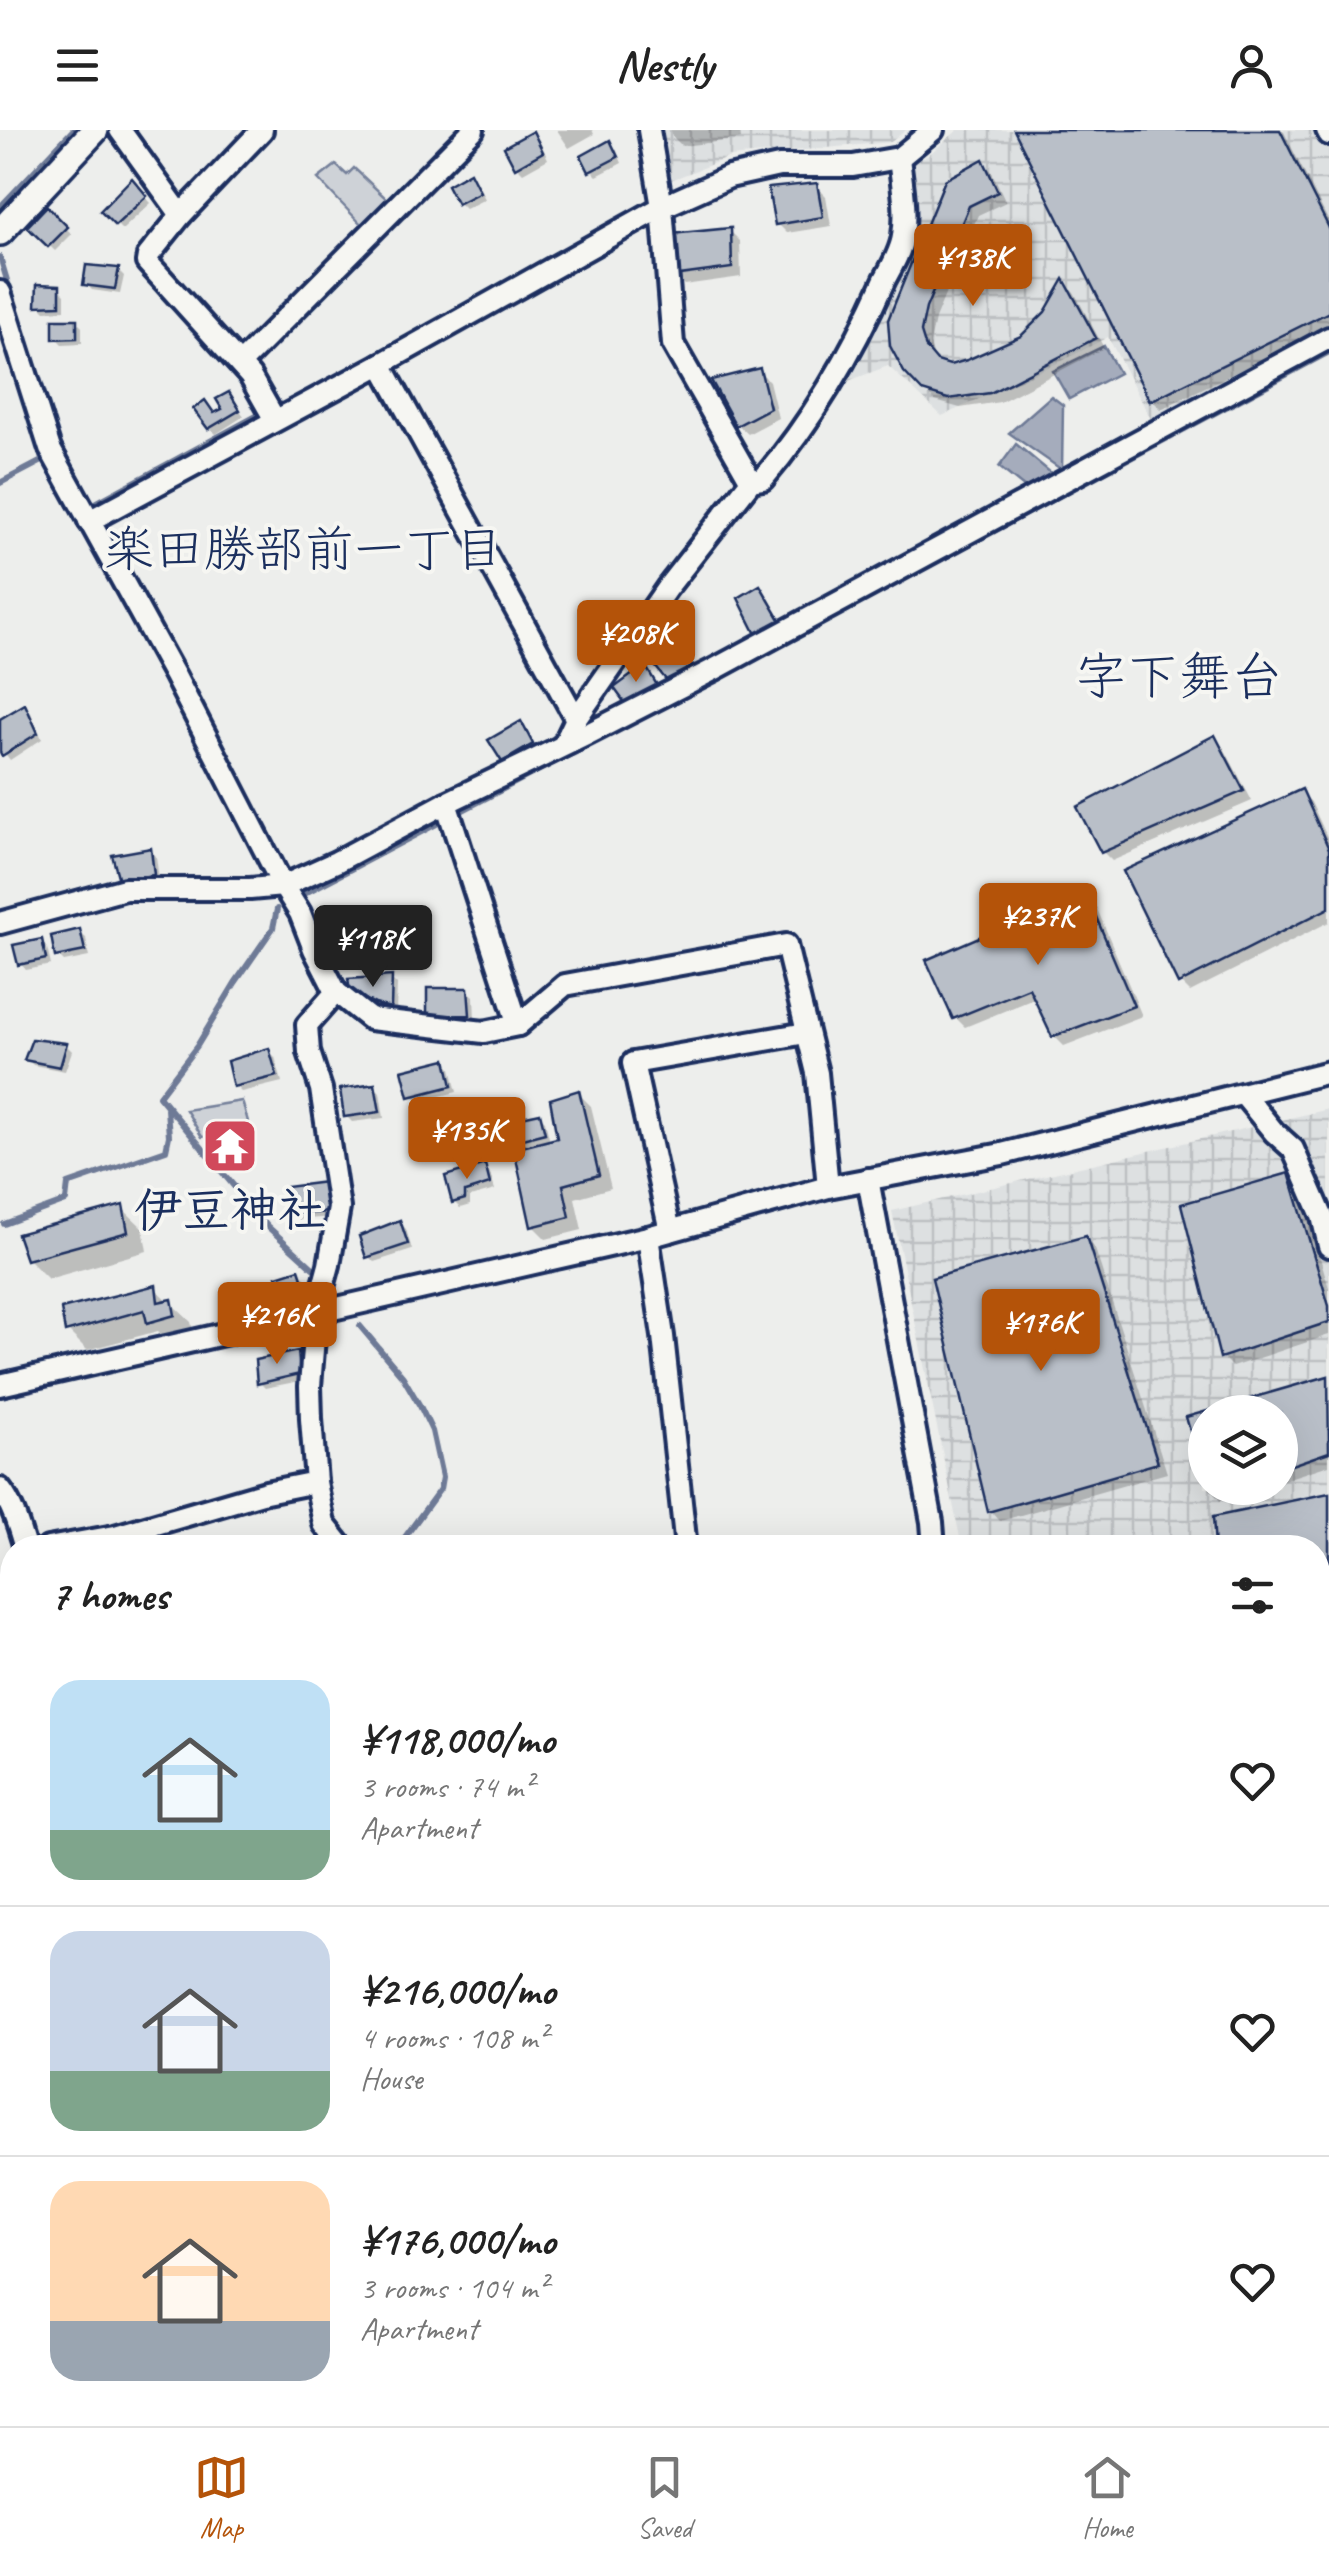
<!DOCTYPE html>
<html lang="en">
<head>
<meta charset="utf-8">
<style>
	:root { --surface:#fff; --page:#f6f6f6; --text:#222; --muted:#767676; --line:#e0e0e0; --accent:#b45309 }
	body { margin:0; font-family:Caveat,"Klee One",sans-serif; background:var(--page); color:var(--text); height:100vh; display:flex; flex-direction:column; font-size:38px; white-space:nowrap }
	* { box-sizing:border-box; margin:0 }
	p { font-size:32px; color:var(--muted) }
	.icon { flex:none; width:55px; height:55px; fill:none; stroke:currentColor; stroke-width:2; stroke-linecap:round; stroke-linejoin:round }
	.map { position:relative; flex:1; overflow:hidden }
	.panel { position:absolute; left:0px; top:1405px; width:1330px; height:892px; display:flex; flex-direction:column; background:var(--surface); border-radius:40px 40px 0 0; box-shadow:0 10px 40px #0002 }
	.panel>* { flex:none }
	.buttons { position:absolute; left:1188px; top:1265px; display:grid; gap:20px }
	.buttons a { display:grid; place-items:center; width:110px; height:110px; border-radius:50%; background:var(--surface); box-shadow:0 10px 40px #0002; font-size:50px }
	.price { position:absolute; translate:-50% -85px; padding:0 22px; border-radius:10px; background:var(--accent); color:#fff; font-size:32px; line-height:65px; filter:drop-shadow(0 2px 5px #0008) }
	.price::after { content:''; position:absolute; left:50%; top:60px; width:30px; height:22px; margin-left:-15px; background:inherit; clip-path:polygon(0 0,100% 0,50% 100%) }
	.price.on { background:#222; color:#fff }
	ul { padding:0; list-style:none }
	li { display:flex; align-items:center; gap:30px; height:250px; padding:0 50px }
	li+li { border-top:2px solid var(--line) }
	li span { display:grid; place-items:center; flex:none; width:280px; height:200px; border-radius:30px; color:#555 }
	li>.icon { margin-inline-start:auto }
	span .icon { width:120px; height:120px; fill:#fffc; stroke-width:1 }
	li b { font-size:42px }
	h2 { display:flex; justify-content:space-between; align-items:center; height:120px; padding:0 50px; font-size:42px }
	header { display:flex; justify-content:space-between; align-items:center; height:130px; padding:0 50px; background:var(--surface); font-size:45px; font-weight:700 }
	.tabs { display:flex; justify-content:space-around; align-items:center; height:140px; border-top:2px solid var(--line); background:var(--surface); font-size:28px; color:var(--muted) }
	.tabs a { display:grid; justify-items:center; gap:5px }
	.tabs .on { color:var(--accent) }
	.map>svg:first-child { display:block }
</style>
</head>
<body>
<header><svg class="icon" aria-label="menu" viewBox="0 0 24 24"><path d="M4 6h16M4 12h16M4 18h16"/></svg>Nestly<svg class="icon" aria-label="person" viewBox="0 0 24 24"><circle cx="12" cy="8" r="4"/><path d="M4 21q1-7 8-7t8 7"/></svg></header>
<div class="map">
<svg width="1329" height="2296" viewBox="0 0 1329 2296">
	<defs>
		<pattern id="industrial-grid" width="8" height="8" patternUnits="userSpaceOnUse" patternTransform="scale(2.5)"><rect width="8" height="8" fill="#dde0e1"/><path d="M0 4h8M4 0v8" fill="none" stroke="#bdc0c3"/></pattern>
	</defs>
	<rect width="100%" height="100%" fill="#edeeec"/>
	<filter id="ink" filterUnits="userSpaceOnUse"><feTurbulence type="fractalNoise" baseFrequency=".01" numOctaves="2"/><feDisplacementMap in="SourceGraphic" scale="20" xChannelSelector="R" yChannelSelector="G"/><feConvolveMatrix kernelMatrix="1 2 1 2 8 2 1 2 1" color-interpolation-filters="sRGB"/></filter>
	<g filter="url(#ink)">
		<g fill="url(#industrial-grid)" fill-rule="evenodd">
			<path d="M652,0H906L891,12L730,27L666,52Z"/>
			<path d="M958,0H1319L1329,15V198L1153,293L1108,207L1064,230L942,286L888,236L843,253L919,100L910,33L927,26Z"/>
			<path d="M1329,979V1519L1318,1528V1418L962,1417L892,1081ZM1205,1282H1280V1358H1205Z"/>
			<path d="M1329,1859V2168L1318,2171V1861Z"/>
			<path d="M377,2285H876L840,2296H379Z"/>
		</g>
		<g fill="#ced2d7" stroke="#74809a" stroke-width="2.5">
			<path d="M336,35L347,45L354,38L389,71L364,97L318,49Z"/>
			<path d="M242,971L251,1002L202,1007L186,980Z"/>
		</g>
		<g fill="#a5acbc" stroke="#6e7a96" stroke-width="2.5">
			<path d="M1104,216L1119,243L1069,269L1053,241Z"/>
			<path d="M1051,266L1063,275L1062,340L1009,303Z"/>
			<path d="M1016,314L1051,343L1035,366L999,337Z"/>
		</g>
		<g fill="#0003">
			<path d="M557,0H592L594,4L569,18Z"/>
			<path d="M671,0H740L741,9L682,16L672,6Z"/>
			<path d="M1016,0H1283L1329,92V196L1161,279L1152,270Z"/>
			<path d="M533,4L539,10L548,29L523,43L517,37Z"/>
			<path d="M610,13L616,19L622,33L597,46L591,40Z"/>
			<path d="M983,32L992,42L1006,72L978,85L935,189L930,214L935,231L950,237L1023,208L1047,184L1065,153L1074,162L1104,218L1000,272L960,278L935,271L906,240L893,216Z"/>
			<path d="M470,45L476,51L485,69L465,79L459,73Z"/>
			<path d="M132,52L151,73L122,100L103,81Z"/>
			<path d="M816,56L826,66L831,96L787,103L778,94Z"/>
			<path d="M47,80L72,104L55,121L30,97Z"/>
			<path d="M730,101L740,111L741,147L684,155L675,145Z"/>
			<path d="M118,140L124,146L120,164L92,160L86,154Z"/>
			<path d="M59,158L65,164V180L45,181L39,175Z"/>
			<path d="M76,191L82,197V213L62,214L56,208Z"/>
			<path d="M759,241L769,251L778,288L748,304L738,295Z"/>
			<path d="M229,265L244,286L216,304L210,298L215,285L225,279Z"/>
			<path d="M645,539L661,561L633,577L627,571Z"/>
			<path d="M25,577L31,583L42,609L10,630L0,617V592Z"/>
			<path d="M520,594L538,621L510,636L504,630Z"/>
			<path d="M1214,608L1224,618L1252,671L1112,731L1103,722Z"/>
			<path d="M1301,662L1311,672L1329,711V792L1190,862L1180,852Z"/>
			<path d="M150,720L156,726L159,750L121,749Z"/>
			<path d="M1085,764L1095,774L1142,886L1064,916L1054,906L1036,868L965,897L955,887Z"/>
			<path d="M79,802L86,808L89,827L64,832L58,826Z"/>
			<path d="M41,812L47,818L51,835L26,840L20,833Z"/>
			<path d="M391,849L397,855L396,882L383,880L359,867L352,860Z"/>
			<path d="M467,860L474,866L475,890L435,891L429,885Z"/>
			<path d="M66,915L72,921L65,941L33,935L27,929Z"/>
			<path d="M269,921L275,927L282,952L241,962L235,956Z"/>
			<path d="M445,932L451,938L457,962L418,971L411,965Z"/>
			<path d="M374,956L380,962L384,988L352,992L346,986Z"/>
			<path d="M578,963L591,976L611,1058L575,1068L582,1100L546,1109L533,1096L522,1020L514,1011L539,985L545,991L550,1012L560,1009Z"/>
			<path d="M484,1037L490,1043L495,1060L470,1067V1075L460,1078L454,1072Z"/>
			<path d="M1289,1046L1299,1056L1329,1158V1205L1232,1237L1222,1227Z"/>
			<path d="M331,1061L333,1087L295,1090L289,1083Z"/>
			<path d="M122,1078L143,1098L147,1121L48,1149L28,1129Z"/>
			<path d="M400,1093L406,1099L412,1120L374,1132L368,1126Z"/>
			<path d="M1085,1109L1095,1119L1167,1343L1000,1391L991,1381Z"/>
			<path d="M299,1142L305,1148L312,1169L291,1175L285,1169Z"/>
			<path d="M155,1158L191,1192L194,1205L169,1212L158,1201L87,1220L67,1200Z"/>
			<path d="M297,1224L303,1230L305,1250L265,1258L259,1252Z"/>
			<path d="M1327,1249L1329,1251V1335L1280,1351V1282H1212Z"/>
			<path d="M1209,1358H1261L1220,1371Z"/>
			<path d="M1329,1365V1509L1318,1512V1418Z"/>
			<path d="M11,1574L12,1606L2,1611L0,1580Z"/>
			<path d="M1327,1601L1329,1603V1787L1318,1790V1603Z"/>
			<path d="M514,2285H852L816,2296H518Z"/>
		</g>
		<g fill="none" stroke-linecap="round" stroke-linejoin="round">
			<g stroke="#6e7a96" stroke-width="6">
				<path d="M0,77L73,0"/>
				<path d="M0,127L12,167"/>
				<path d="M56,308L84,359"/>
				<path d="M0,353L42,331L38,310"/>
				<path d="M92,375L264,282"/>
				<path d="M825,491L1329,222"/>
				<path d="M305,763L583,617"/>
				<path d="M277,779L273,798L235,853L197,916L159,966L267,1096L313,1138"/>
				<path d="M4,1094L66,1071L68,1054L166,1020L169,1006L167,979"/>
				<path d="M360,1196L403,1247L420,1276L432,1301L442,1347L440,1359L397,1418"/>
				<path d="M1318,1843L1329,1840"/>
				<path d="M1318,2188L1329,2185"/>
				<path d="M877,2296L915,2285"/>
			</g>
		</g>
		<g fill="#b9bfc8" stroke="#1b2f5e" stroke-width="2.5">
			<path d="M1014,0H1280L1329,98V182L1150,271Z"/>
			<path d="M533,1L543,22L515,38L504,17Z"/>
			<path d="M610,10L618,27L589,42L581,26Z"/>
			<path d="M983,29L998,62L969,76L926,178L921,202L926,218L937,231L950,235L967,230L1021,206L1045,182L1064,149L1096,208L990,263L948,269L922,261L904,242L890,216L888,190L945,50Z"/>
			<path d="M470,42L480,62L457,74L447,55Z"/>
			<path d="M132,48L147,66L115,96L100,81Z"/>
			<path d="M817,53L823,87L775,95L768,58Z"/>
			<path d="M47,76L68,97L48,117L27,97Z"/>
			<path d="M731,98L732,138L672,146L671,104Z"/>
			<path d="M86,135L119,138L115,159L83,155Z"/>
			<path d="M37,154L60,155V175L36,176Z"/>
			<path d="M53,189H77V208L53,209Z"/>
			<path d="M760,238L770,278L736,296L711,250Z"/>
			<path d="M229,262L240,280L208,299L193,279L205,270L214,283L222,279L216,269Z"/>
			<path d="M760,455L781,491L756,504L738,468Z"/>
			<path d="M683,521L693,537L667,551L655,536Z"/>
			<path d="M645,535L657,555L625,573L614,558Z"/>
			<path d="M25,574L38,603L2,626L0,622V589Z"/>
			<path d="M521,591L533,614L502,632L488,610Z"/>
			<path d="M1215,605L1244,661L1101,723L1077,677Z"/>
			<path d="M1302,659L1329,719V778L1178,854L1123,741Z"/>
			<path d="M151,718L154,745L119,750L112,725Z"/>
			<path d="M1085,761L1134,876L1052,907L1029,858L953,889L926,830Z"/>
			<path d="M80,799L85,821L55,827L51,806Z"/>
			<path d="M42,809L46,829L18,835L13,815Z"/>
			<path d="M392,846L391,878L375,874L350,862L348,849Z"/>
			<path d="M427,858H468L470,885L427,886Z"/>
			<path d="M32,909L67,913L60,937L24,930Z"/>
			<path d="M269,918L277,946L233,957L227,931Z"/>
			<path d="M446,929L452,956L409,967L402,940Z"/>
			<path d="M375,954L380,982L344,987L340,959Z"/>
			<path d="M579,960L599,1045L563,1055L570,1087L531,1097L514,1019L557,1008L550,969Z"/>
			<path d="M540,983L545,1003L511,1012L508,990Z"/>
			<path d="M485,1034L490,1054L465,1062V1069L452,1073L445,1046Z"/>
			<path d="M1289,1043L1329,1176V1192L1220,1228L1181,1074Z"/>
			<path d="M326,1052L328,1082L287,1085L286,1057Z"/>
			<path d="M123,1075L128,1102L26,1130L17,1104Z"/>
			<path d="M400,1090L408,1114L366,1128L359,1106Z"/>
			<path d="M1086,1106L1158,1333L988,1382L932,1148Z"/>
			<path d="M299,1139L307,1163L283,1170L277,1146Z"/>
			<path d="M156,1155L158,1172L172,1169L175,1185L147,1193L144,1180L65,1202L61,1179Z"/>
			<path d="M298,1221L300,1244L257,1254L255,1230Z"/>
			<path d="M1328,1246L1329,1322L1280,1339V1282H1205V1352L1186,1287Z"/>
			<path d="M1329,1363V1498L1318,1501V1418H1215L1213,1387Z"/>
			<path d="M12,1571V1598L0,1603V1577Z"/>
			<path d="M1327,1598L1329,1776L1318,1779V1600Z"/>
			<path d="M1329,2216V2296H1000L1046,2285H1318V2219Z"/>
			<path d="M512,2285H813L777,2296H516Z"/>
		</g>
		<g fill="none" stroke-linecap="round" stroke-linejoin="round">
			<g stroke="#1b2f5e" stroke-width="28">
				<g id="minor">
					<path d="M120,0L181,85"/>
					<path d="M262,0L181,85L148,126L147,132L250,246L275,290"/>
					<path d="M649,0L662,77L673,214L751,351"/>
					<path d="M1327,0L1329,4"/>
					<path d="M0,162L50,319L175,546L283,756L300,783L314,819L336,862L370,889L484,902L518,895L565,855L786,815L817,943L828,1057"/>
					<path d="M240,234L473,0"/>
					<path d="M381,234L576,589"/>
					<path d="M89,391L381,234L662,77L729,47L779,36H853L899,28L933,0"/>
					<path d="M564,614L576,589L667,458L751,351L763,349C813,290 854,219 885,149C892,136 901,121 903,106C907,80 902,54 899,28"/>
					<path d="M446,673L518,895"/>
					<path d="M0,793L125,759H250L283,756L336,732L446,673L584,606L715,539L1329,208"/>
					<path d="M336,862L307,895L309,922L321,959L339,1078L329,1135L316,1183L310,1256L311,1289L316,1352L324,1394L343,1418"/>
					<path d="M1243,964L1274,1002L1293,1019L1322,1086L1329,1116"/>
					<path d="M868,1049L932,1392L934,1418"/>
					<path d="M670,1101L633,933L806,903"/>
					<path d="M648,1107L663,1206L686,1418"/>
					<path d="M0,1255L648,1107L828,1057L1002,1024L1329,942"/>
					<path d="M0,1359C13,1375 19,1398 25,1418"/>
					<path d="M48,1418L115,1406L266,1362L316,1352"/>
					<path d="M0,1562L12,1561"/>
					<path d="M1318,1572L1329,1569"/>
					<path d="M0,1655L12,1650"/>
					<path d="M0,1788L12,1783"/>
					<path d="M1318,1815L1329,1812"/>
					<path d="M0,1901L4,1911L0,1913"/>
					<path d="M1318,1980L1329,1977"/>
					<path d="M0,2149L12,2148"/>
					<path d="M1318,2200L1329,2198"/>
					<path d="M292,2296L332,2285"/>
					<path d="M935,2296L980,2285"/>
				</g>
			</g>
			<g stroke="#1b2f5e" stroke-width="32">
				<path id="major" d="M0,102L95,0"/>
			</g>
			<use href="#minor" stroke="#f6f6f2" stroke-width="20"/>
			<use href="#major" stroke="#f6f6f2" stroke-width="25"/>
		</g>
	</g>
	<defs>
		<g id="temple-square" transform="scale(2.875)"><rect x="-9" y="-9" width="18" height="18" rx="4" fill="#d1495b" stroke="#f6f6f2"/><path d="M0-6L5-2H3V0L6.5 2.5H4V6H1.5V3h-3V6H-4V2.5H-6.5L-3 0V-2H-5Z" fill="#fff"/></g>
	</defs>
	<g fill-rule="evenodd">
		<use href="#temple-square" x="230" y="1016"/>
	</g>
	<g text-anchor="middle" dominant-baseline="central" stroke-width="8" stroke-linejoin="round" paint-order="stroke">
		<g font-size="48" font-weight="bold" fill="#1b2f5e" stroke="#f6f6f2">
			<text x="230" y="1080">伊豆神社</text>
		</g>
		<g font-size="50" fill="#1b2f5e" stroke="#f6f6f2">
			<text x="304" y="419">楽田勝部前一丁目</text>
		</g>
		<g font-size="52" fill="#1b2f5e" stroke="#f6f6f2">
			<text x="1179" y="547">字下舞台</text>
		</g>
	</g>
</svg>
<div class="buttons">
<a><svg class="icon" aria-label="layers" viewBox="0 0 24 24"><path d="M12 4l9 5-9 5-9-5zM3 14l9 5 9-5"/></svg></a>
</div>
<b class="price" style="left:973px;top:179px">¥138K</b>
<b class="price" style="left:636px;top:555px">¥208K</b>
<b class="price" style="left:1038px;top:838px">¥237K</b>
<b class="price on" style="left:373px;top:860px">¥118K</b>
<b class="price" style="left:467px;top:1052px">¥135K</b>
<b class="price" style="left:277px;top:1237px">¥216K</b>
<b class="price" style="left:1041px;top:1244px">¥176K</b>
<section class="panel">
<h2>7 homes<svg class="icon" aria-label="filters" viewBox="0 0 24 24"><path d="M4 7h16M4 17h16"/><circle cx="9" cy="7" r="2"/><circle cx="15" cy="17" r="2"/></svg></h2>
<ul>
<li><span style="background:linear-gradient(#bfe0f5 75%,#7fa58c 0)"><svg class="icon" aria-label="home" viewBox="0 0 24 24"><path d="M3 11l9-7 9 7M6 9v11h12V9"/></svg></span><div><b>¥118,000/mo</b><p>3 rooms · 74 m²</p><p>Apartment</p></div><svg class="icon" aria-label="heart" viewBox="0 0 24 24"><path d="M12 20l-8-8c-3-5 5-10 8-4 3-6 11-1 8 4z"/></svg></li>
<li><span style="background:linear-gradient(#c9d6e8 70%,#7fa58c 0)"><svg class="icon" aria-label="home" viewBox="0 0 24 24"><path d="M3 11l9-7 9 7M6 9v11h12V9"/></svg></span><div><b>¥216,000/mo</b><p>4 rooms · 108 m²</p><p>House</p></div><svg class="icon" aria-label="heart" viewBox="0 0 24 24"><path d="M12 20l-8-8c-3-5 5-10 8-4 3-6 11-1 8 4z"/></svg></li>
<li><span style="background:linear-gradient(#ffd9b3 70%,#9aa5b1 0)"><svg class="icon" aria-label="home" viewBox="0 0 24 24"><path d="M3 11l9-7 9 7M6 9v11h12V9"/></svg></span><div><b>¥176,000/mo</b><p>3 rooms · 104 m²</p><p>Apartment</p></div><svg class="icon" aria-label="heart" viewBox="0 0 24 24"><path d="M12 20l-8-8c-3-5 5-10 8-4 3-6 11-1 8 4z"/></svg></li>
</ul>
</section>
</div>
<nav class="tabs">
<a class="on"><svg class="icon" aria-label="map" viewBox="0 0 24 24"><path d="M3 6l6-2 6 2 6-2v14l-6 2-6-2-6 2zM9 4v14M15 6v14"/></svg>Map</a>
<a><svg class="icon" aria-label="saved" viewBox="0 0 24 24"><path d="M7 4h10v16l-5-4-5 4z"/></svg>Saved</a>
<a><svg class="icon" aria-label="home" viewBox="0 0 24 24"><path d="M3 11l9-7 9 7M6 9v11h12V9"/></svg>Home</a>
</nav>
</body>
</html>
